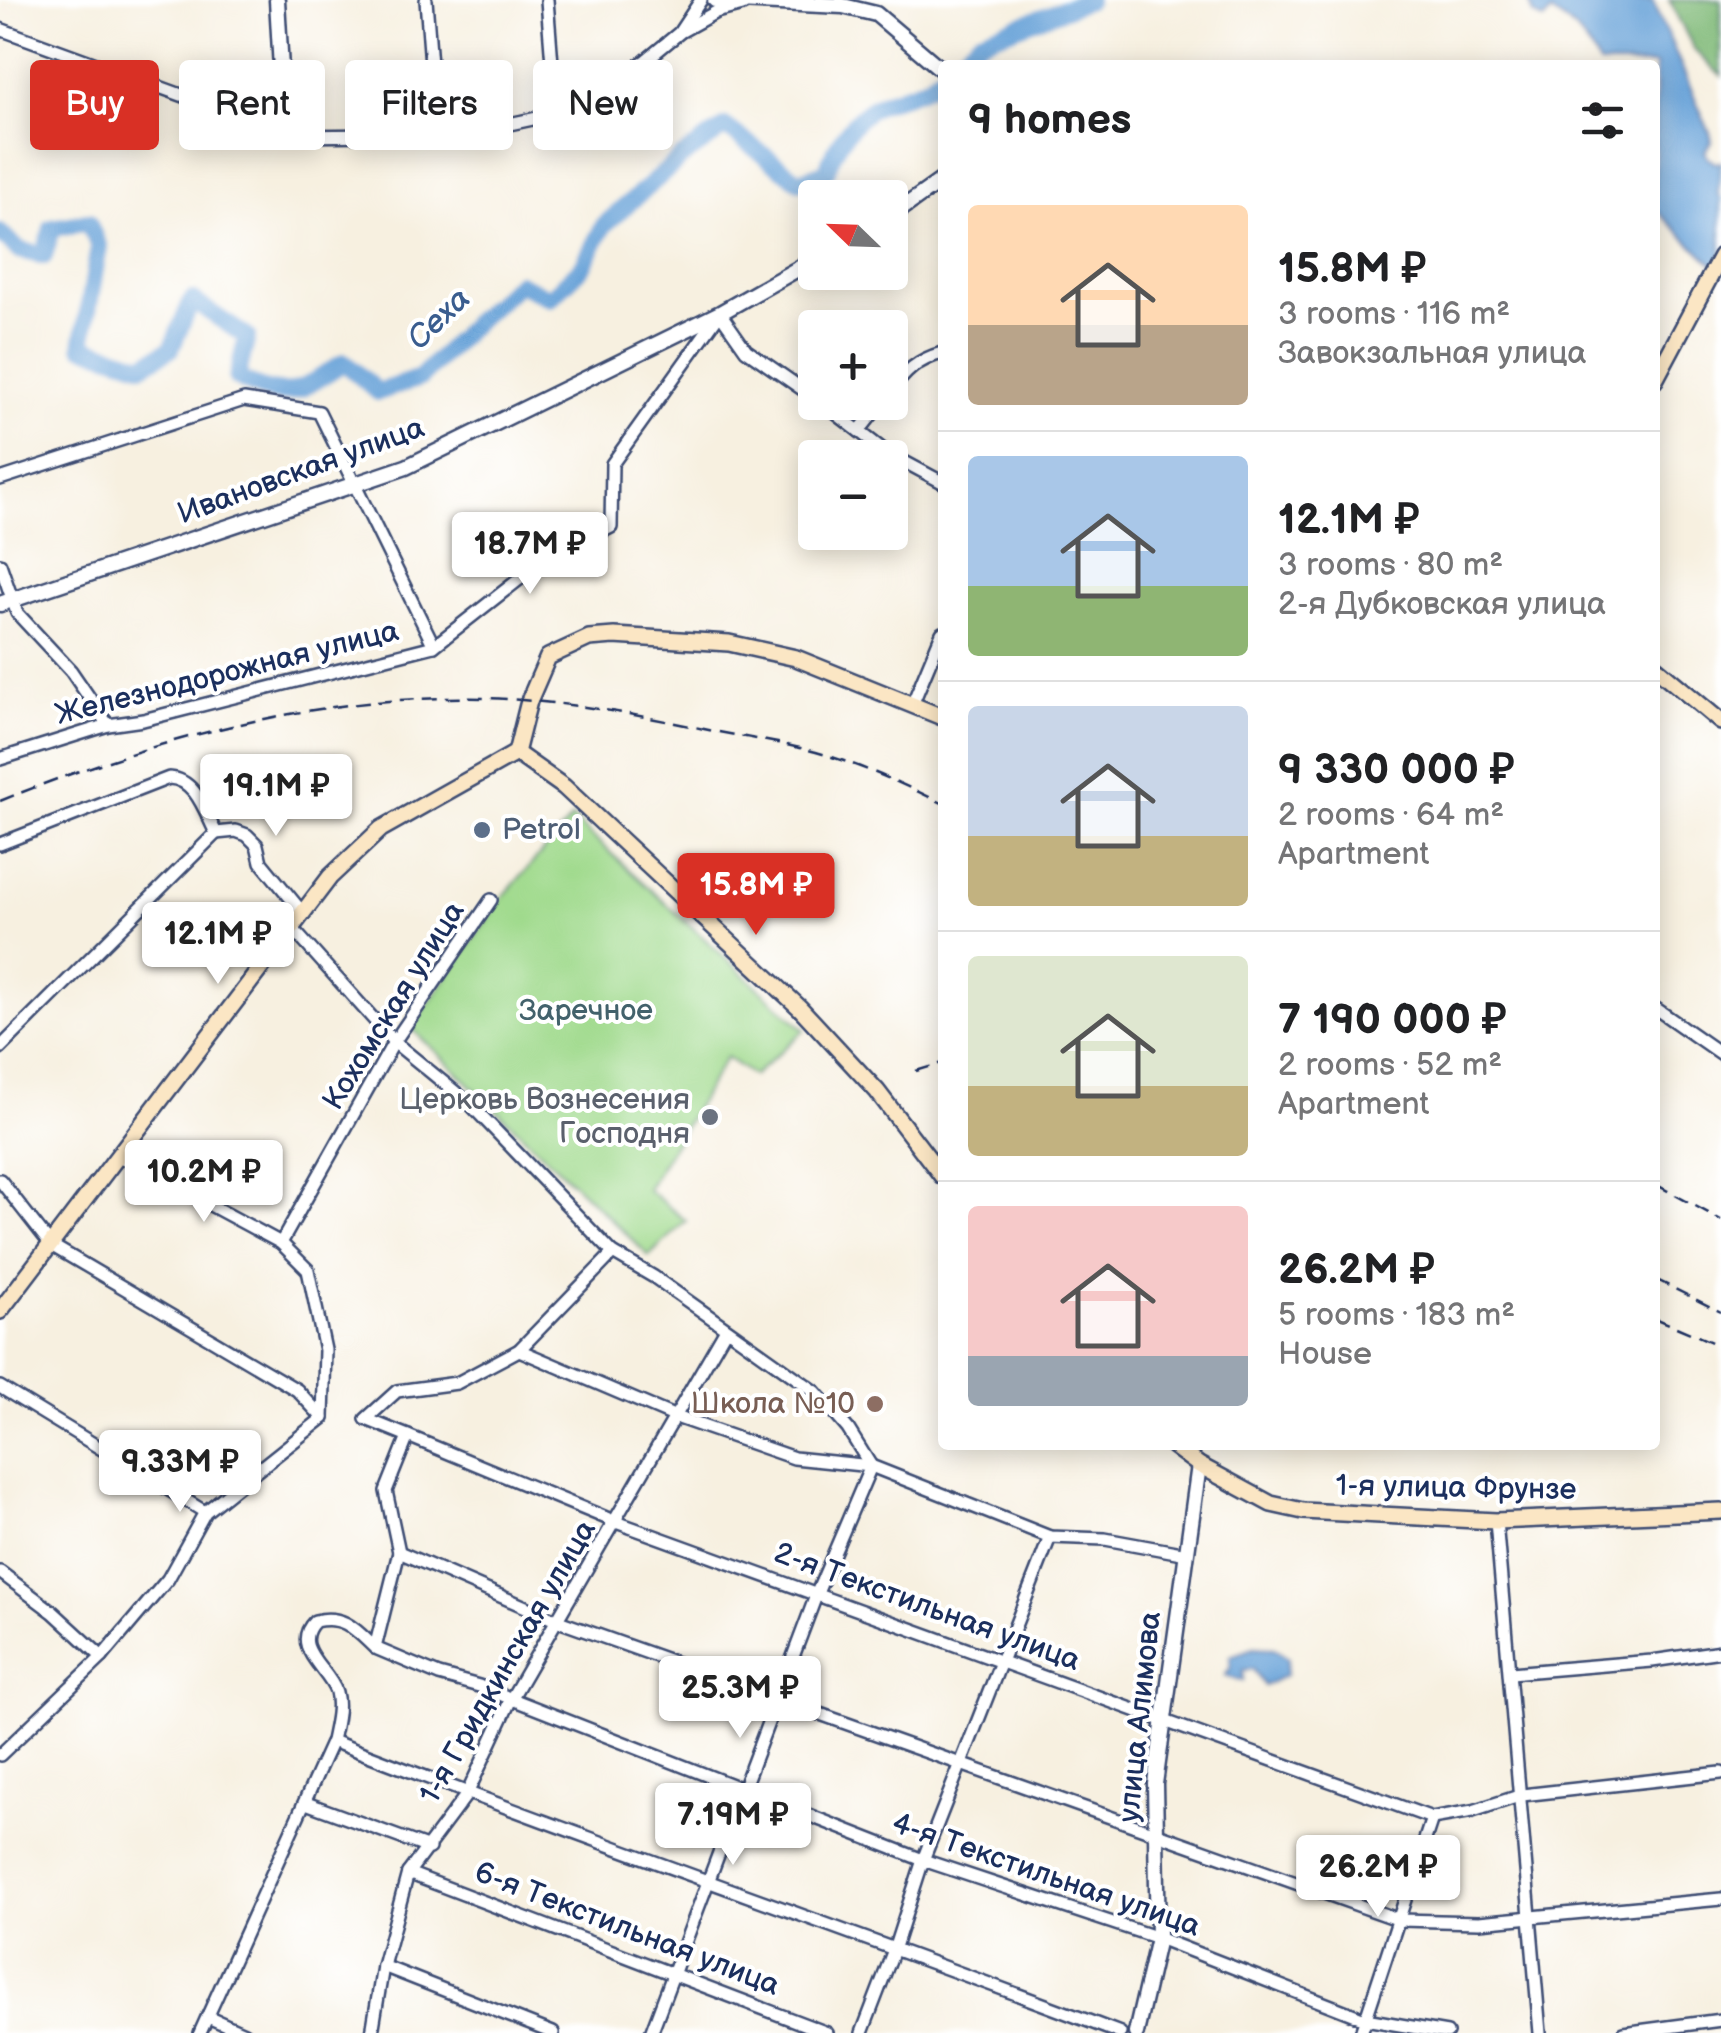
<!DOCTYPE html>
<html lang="en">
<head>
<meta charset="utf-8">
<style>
	:root { --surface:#fff; --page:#f6f6f6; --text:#202124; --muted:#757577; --line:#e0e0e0; --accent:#d93025 }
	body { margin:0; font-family:"Balsamiq Sans",sans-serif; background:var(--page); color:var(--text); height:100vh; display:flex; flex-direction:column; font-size:38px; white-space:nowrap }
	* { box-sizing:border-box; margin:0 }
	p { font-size:32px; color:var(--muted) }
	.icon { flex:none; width:55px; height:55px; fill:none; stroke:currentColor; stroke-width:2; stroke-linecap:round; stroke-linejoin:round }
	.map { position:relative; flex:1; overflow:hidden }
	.sheet { position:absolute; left:938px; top:60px; width:722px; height:1390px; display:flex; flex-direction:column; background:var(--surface); border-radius:10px; box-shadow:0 5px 25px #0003 }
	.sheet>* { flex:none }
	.top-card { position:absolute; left:30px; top:60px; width:758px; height:90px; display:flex; gap:20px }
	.needle { width:65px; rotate:293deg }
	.buttons { position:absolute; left:798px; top:180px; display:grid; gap:20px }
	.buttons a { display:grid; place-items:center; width:110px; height:110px; border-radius:10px; background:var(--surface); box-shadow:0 5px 25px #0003; font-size:50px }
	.price { position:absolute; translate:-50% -85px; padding:0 22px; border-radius:10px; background:#fff; color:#222; font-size:32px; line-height:65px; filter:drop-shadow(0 2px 5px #0008) }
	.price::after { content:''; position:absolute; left:50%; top:60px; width:30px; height:22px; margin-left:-15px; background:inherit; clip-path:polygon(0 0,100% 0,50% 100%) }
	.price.current { background:var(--accent); color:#fff }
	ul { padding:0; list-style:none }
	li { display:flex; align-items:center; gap:30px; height:250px; padding:0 30px }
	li+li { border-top:2px solid var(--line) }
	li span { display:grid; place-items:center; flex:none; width:280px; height:200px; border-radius:10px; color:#555 }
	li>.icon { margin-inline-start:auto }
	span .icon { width:120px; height:120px; fill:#fffc; stroke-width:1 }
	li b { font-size:42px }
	h2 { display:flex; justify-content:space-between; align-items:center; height:120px; padding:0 30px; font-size:42px }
	.tag { padding:0 35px; border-radius:10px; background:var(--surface); box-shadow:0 5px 25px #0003; font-size:35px; line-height:90px }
	.tag.current { background:var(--accent); color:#fff }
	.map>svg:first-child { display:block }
</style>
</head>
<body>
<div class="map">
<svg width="1721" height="2033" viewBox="0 0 1721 2033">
	<rect width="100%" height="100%" fill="#fff"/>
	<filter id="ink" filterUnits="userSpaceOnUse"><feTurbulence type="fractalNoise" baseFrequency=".01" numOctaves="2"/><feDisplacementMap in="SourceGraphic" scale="20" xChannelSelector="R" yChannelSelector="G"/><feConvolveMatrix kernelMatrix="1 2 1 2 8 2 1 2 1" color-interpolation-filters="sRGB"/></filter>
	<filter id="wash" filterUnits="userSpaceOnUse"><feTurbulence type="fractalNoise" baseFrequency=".0048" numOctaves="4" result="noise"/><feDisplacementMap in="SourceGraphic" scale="40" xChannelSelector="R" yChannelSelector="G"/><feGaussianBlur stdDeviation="2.25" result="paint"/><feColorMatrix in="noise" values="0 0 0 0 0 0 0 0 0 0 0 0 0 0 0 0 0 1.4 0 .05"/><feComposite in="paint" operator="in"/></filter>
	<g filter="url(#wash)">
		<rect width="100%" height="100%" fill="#f7f0e0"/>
		<path fill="#a0da8d" stroke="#5e8476" stroke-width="2.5" d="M572,818L805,1030L753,1076L726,1057L647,1189L686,1221L649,1256L411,1028L501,899Z"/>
		<path fill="#80ba78" stroke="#4e746b" stroke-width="2.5" d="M1669,0H1721V76L1695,51Z"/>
		<g fill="#68a2d8" stroke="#42689b" stroke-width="2.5">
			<path d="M1529,0H1653L1710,133L1712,142L1705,151L1707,157L1715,163L1721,162L1718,194L1721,199V272L1655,209V65H1599C1587,41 1575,25 1551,13L1543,21L1534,15Z"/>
			<path d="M1253,1648L1274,1649L1288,1658L1286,1675L1264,1686L1253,1669L1243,1670V1681L1225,1676L1231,1667L1230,1656Z"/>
		</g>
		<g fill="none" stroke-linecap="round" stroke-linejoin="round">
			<g stroke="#68a2d8" stroke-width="18">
				<path d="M953,65L981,40L1088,0"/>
				<path d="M0,233L19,250L44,256L52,228L88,222L99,247L82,346L143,365L171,349L192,300L247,337L237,378C290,404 298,392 344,362L378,392L420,378L476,321L519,283L550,298L583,266L604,225L682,157L726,127L799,181L827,171C833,148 851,122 872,108C896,93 918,97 942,75"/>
			</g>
		</g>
	</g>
	<g filter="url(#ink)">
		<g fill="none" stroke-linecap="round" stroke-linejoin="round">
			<g stroke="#3c4c72" stroke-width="16">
				<g id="minor">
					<path d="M426,0L436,130"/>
					<path d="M547,0L556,114"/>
					<path d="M0,29L294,136L379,135L500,126L556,114L645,61L679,33L701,0"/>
					<path d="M682,31L716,12L743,5"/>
					<path d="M890,392C906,371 917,360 942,353"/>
					<path d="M821,402L886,452L942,482"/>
					<path d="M859,431L882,402"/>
					<path d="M0,479L244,400L319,412L434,646"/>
					<path d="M0,564L17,613L71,671L108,725"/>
					<path d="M912,705L942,633"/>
					<path d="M0,759L108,725L143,720L434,646L540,563L611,527L612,464L720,313L746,350L815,398"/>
					<path d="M216,833L236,831L247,835L257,845L261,862L302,912"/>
					<path d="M0,844L169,778C196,779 205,812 216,833"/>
					<path d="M291,927L394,1042L471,1105L613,1253L654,1277L816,1392L848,1429L871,1466L817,1593L651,2033"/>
					<path d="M1655,1008L1721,1054"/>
					<path d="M0,1048L216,833"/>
					<path d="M0,1180L51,1245L297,1390L323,1418"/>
					<path d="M281,1243L394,1042L491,900"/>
					<path d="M519,1350L676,1417L794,1458L871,1466L1050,1537L1105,1539L1187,1554"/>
					<path d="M0,1387L205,1512"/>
					<path d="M408,1436L616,1522L1432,1818L1473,1811L1522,1795L1721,1773"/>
					<path d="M1496,1521L1540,2033"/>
					<path d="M399,1552L558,1621L1400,1920L1479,1922L1721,1899"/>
					<path d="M0,1572L53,1612L102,1657"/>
					<path d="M375,1648L439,1675L479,1686L923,1860L1158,1938L1365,2019L1447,2033"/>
					<path d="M1511,1673L1652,1661L1721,1651"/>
					<path d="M332,1741C593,1843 858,1933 1120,2033"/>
					<path d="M0,1755L102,1657L168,1579L205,1512L323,1418L325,1350L308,1270L281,1243L119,1156"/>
					<path d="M306,1803L429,1848"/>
					<path d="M408,1873L827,2033"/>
					<path d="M383,1966L553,2033"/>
					<path d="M208,2017L244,2033"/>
					<path d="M200,2033L332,1741C335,1726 340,1708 336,1692C329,1669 289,1647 315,1621C344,1614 356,1630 375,1648L399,1552L386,1491L408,1436L366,1419L397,1391L457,1383L519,1350L613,1253"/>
					<path d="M372,2033L383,1966L408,1873L467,1794L511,1699L726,1329"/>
					<path d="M862,2033L895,1947L923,1860L1050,1537"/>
					<path d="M1361,2033L1432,1818"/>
					<path d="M1623,2033L1721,2020"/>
				</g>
			</g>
			<g stroke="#3c4c72" stroke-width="19">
				<g id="tertiary">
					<path d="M277,0L283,104L294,136"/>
					<path d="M715,0L843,6L876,14L942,70"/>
					<path d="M890,217L942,180"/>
					<path d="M0,604L406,467L720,313L815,259"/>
					<path d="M1136,2033L1158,1938L1155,1784L1199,1465"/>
				</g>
			</g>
			<g stroke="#3c4c72" stroke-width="20">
				<g id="secondary">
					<path d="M1655,380L1721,256"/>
					<path d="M1655,667L1721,722"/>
					<path d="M516,753L564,787L800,1008L877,1091L942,1176"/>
					<path d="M516,753L529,701L548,657L589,638L614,636L729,643L796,658L942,717"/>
					<path d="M0,1311L330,877L381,829L516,753"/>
					<path d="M1172,1445L1199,1465L1271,1504L1303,1511L1496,1521L1721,1511"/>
				</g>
			</g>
			<use href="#minor" stroke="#fff" stroke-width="11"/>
			<use href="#tertiary" stroke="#fff" stroke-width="14"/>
			<use href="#secondary" stroke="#fbe6c4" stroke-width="15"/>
			<g stroke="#1b2f5e" stroke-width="2.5" stroke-dasharray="15 8" stroke-linecap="butt">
				<path d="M0,801C141,744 296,700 449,698C535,696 620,711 704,729C741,737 780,742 816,752C860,765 901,783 942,803"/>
				<path d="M916,1071L942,1063"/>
				<path d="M1655,1184L1721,1220"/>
				<path d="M1655,1279L1721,1312"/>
				<path d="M1655,1318L1721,1346"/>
			</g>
		</g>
	</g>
	<circle fill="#5c6f8a" stroke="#fff" stroke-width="4" cx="482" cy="830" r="10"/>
	<circle fill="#6b7280" stroke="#fff" stroke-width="4" cx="710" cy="1117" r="10"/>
	<circle fill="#8d6e63" stroke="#fff" stroke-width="4" cx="875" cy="1404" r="10"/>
	<g text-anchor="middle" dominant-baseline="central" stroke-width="8" stroke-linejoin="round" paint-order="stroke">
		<g font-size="30" fill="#1b2f5e" stroke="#fff">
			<text transform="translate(301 471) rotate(-20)">Ивановская улица</text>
			<text transform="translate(227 673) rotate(-14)">Железнодорожная улица</text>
			<text transform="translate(394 1006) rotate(-58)">Кохомская улица</text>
			<text transform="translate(1456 1488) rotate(1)">1-я улица Фрунзе</text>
			<text transform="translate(927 1607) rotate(20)">2-я Текстильная улица</text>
			<text transform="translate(508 1662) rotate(-60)">1-я Гридкинская улица</text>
			<text transform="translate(1140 1717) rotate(-84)">улица Алимова</text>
			<text transform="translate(1046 1875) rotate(19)">4-я Текстильная улица</text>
			<text transform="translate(627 1929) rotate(21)">6-я Текстильная улица</text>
		</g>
		<g font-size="30" fill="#4e5e75" stroke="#fff" text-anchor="start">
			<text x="502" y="830">Petrol</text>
		</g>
		<g font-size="30" fill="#43626c" stroke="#fff">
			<text x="586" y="1011">Заречное</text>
		</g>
		<g font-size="30" fill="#5b616d" stroke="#fff" text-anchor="end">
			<text x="690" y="1100">Церковь Вознесения<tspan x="690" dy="34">Господня</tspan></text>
		</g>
		<g font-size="30" fill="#785e54" stroke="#fff" text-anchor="end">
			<text x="855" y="1404">Школа №10</text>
		</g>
		<g font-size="32" font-style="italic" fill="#3a5d8f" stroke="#fff">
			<text transform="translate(439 319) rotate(-44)">Сеха</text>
		</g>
	</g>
</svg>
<div class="buttons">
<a><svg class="needle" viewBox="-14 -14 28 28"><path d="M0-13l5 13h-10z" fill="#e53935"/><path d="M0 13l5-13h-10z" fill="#757577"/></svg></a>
<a>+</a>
<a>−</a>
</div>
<b class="price" style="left:530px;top:597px">18.7M ₽</b>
<b class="price" style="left:276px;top:839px">19.1M ₽</b>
<b class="price current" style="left:756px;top:938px">15.8M ₽</b>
<b class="price" style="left:218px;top:987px">12.1M ₽</b>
<b class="price" style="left:204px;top:1225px">10.2M ₽</b>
<b class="price" style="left:180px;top:1515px">9.33M ₽</b>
<b class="price" style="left:740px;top:1741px">25.3M ₽</b>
<b class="price" style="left:733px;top:1868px">7.19M ₽</b>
<b class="price" style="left:1378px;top:1920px">26.2M ₽</b>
<div class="top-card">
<a class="tag current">Buy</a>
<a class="tag">Rent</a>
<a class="tag">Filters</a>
<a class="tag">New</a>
</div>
<section class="sheet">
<h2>9 homes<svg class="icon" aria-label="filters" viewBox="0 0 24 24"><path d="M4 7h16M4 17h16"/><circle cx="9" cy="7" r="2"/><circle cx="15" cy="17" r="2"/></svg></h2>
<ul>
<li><span style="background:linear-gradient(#ffd9b3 60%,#b9a48a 0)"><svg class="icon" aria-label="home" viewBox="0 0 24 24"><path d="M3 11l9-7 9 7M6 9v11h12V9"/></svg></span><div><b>15.8M ₽</b><p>3 rooms · 116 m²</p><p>Завокзальная улица</p></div></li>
<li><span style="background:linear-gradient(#a9c7e8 65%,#8fb573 0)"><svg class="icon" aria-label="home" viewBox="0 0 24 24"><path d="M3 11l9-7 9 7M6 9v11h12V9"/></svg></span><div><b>12.1M ₽</b><p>3 rooms · 80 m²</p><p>2-я Дубковская улица</p></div></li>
<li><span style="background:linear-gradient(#c9d6e8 65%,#c2b280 0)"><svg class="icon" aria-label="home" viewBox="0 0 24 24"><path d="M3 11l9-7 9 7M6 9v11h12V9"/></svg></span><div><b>9 330 000 ₽</b><p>2 rooms · 64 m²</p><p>Apartment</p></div></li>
<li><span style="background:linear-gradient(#dfe7d0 65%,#c2b280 0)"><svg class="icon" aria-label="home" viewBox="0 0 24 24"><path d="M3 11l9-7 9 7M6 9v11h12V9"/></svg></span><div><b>7 190 000 ₽</b><p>2 rooms · 52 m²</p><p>Apartment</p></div></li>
<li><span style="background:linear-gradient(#f6c9c9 75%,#9aa5b1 0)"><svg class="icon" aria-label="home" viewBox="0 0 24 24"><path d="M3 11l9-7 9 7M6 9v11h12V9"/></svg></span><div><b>26.2M ₽</b><p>5 rooms · 183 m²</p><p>House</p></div></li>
</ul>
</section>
</div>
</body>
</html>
